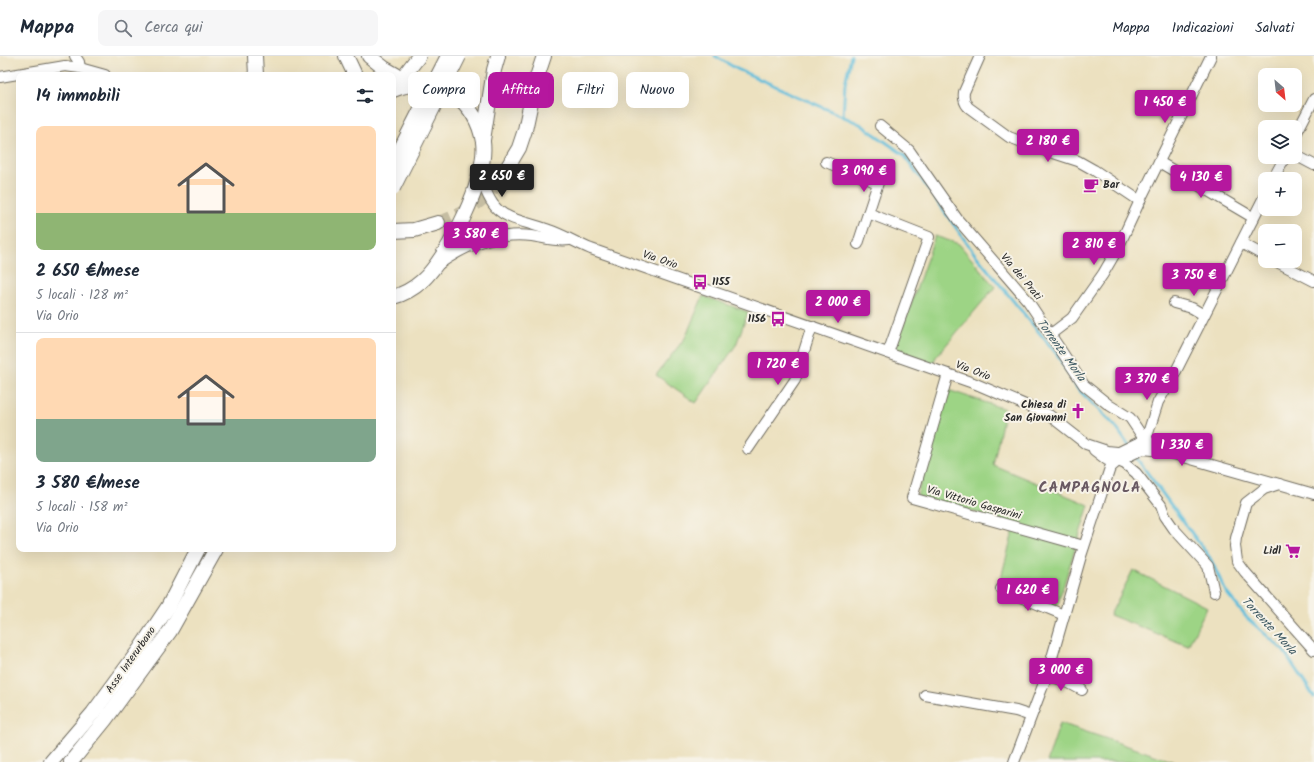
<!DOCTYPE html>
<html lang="it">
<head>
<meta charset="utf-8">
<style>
	:root { --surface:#fff; --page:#f6f6f7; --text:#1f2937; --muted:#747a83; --line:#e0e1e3; --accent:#b5179e }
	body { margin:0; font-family:Kalam,sans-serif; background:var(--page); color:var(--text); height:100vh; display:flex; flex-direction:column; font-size:15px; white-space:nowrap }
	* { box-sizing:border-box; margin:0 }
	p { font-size:13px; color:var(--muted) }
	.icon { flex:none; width:22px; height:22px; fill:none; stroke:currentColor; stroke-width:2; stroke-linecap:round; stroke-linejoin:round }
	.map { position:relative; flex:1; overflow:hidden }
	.panel { position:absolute; left:16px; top:16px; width:380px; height:480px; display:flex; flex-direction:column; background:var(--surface); border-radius:8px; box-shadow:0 4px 16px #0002 }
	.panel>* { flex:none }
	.banner { position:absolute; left:408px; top:16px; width:380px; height:36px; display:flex; gap:8px }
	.needle { width:26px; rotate:152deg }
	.controls { position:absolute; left:1258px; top:12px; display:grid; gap:8px }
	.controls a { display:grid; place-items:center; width:44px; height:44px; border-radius:8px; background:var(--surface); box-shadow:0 4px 16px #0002; font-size:20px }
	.price { position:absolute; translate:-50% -34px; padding:0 9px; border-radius:4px; background:var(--accent); color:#fff; font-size:13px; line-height:26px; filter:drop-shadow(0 1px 2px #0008) }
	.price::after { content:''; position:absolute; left:50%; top:24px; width:12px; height:9px; margin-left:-6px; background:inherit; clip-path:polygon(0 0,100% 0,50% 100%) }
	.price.current { background:#222; color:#fff }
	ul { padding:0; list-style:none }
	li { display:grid; align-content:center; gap:8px; height:212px; padding:0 20px }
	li+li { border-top:1px solid var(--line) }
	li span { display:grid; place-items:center; height:124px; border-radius:8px; color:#555 }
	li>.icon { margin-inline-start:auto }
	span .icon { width:72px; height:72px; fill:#fffc; stroke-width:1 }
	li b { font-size:17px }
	h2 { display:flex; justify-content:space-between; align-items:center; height:48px; padding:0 20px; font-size:17px }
	.chip { padding:0 14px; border-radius:8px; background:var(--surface); box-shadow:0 4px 16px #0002; font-size:14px; line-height:36px }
	.chip.current { background:var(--accent); color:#fff }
	header { display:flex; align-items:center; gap:24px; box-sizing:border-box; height:56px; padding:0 20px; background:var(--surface); border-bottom:1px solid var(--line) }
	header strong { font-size:19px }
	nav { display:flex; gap:22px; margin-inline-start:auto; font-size:14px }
	.search { width:280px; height:36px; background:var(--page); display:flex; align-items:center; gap:10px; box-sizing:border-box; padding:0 14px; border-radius:8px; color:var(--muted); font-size:15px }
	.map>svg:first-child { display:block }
</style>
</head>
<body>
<header>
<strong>Mappa</strong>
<div class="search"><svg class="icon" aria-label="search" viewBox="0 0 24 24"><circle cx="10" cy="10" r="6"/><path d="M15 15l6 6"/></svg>Cerca qui</div>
<nav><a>Mappa</a><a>Indicazioni</a><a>Salvati</a></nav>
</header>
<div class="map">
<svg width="1314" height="706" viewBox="0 0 1314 706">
	<rect width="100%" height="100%" fill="#f7f3e8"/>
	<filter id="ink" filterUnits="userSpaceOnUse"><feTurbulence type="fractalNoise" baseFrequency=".025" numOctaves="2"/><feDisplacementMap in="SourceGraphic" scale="8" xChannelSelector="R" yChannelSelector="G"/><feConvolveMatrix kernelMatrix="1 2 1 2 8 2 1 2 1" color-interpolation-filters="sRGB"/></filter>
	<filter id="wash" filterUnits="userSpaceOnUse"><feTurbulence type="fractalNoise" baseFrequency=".012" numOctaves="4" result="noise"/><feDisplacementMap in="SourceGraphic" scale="16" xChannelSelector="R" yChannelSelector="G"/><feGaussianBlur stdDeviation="0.9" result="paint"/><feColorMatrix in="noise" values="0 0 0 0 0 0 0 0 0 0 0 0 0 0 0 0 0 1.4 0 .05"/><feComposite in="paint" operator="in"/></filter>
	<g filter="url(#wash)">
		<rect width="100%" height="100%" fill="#ece1c0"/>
		<g fill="#9dd485" stroke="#648058">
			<path d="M935,180L959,188L995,231L936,301L932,309L894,296Z"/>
			<path d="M703,240L748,256L736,289L696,347L656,319L685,282Z"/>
			<path d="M945,333L1005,353L993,409L1089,449L1057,550L1000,526L1015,468L917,440Z"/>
			<path d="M1133,514L1207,551L1188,590L1110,559Z"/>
			<path d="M1060,667L1175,706H1047Z"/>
		</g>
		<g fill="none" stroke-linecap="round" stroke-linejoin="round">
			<g stroke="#5cbcda" stroke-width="3">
				<path d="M715,0L737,13L860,68L904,99L974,197L1056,297L1077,332L1115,370L1129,390"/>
				<path d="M843,61L845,28L851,0"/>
				<path d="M1135,400L1210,502L1226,536L1247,562L1283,594L1314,641"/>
			</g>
		</g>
	</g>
	<g filter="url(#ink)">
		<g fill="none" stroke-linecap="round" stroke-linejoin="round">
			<path stroke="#c5bda2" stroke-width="14" stroke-dasharray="14 7" stroke-linecap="butt" d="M438,167C464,159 483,145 500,124"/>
			<g stroke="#6f6b5f" stroke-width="12">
				<g id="minor">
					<path d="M75,0L79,6L80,12"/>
					<path d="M980,0L964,36C963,42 964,46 968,51L1009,81L1035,91L1078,105L1094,114L1140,145"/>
					<path d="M0,21L65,10L80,12L105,19"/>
					<path d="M880,70L909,94L958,164L1028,245L1084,329L1109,349L1130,362L1142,380L1163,395"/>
					<path d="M1295,80L1314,43"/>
					<path d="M1295,99L1314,109"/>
					<path d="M826,106L878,127L858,188"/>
					<path d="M1159,106L1254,162"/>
					<path d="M480,117C493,166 508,159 549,174C564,179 576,187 591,193L976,328L1049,359L1086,388L1107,395L1117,396"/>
					<path d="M1273,123L1285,101"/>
					<path d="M868,157L929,181L888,297"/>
					<path d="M1241,187L1265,200"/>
					<path d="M1275,205L1314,225"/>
					<path d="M439,208C466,189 499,176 532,180C545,182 557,186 569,184"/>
					<path d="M1174,247L1192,252L1204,259"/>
					<path d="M1051,278L1072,262L1103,218L1118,192L1143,138L1211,0"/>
					<path d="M948,318L912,442L1084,490"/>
					<path d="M748,393L795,324L812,270"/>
					<path d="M1143,393L1158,346L1174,319L1265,139"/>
					<path d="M1094,394L1107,404L1118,405L1143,393L1163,395L1314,438"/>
					<path d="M1111,400L1146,383"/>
					<path d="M1118,405L1125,408L1136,417L1161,449L1165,460L1174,473L1208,510L1214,536"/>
					<path d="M1279,428L1264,433L1246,447L1236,482L1235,490L1237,505L1245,516L1314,594"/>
					<path d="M1001,533L1064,559"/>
					<path d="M1047,619L1065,625L1082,634"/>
					<path d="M925,639L1016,655L1031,660"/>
					<path d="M1014,706L1047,619L1081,500L1110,412L1118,405"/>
				</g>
			</g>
			<g stroke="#6f6b5f" stroke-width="16">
				<g id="highway">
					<path d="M255,0L256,19"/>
					<path d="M346,0L355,19"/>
					<path d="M369,0L384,12L412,28"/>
					<path d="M396,30L419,0"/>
					<path d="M393,34C413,26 435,25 454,38C470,50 480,67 483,86C488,122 448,201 422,225C413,233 404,238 393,241"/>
					<path d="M483,84L494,14L498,0"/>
					<path d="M500,124L519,92L525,74L535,27L544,0"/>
					<path d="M393,175L414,174L438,167"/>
					<path d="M51,706L93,657L140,593L168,551L198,493"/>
					<path d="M71,706L105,664L170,575L216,493"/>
				</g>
			</g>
			<use href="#minor" stroke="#fff" stroke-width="10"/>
			<use href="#highway" stroke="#fff" stroke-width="14"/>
			<g stroke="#6f6b5f" stroke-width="16" stroke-linecap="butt">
				<g id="highway-bridge">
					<path d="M393,108L448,0"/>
					<path d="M393,132L459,0"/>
				</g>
			</g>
			<use href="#highway-bridge" stroke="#fff" stroke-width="14"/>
		</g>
	</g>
	<defs>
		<g id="cafe-bare" transform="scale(1.2)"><path d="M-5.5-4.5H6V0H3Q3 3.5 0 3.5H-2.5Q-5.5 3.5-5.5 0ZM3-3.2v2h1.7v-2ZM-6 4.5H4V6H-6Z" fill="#b5179e" stroke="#f7f3e8" stroke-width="2.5" paint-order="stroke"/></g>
		<g id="bus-bare" transform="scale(1.2)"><path d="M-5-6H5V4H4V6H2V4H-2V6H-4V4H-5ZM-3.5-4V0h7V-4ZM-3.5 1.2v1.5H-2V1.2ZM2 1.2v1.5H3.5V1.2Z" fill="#b5179e" stroke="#f7f3e8" stroke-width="2.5" paint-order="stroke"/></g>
		<g id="church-bare" transform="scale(1.2)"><path d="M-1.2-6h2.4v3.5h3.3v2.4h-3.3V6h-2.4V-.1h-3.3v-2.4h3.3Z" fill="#b5179e" stroke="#f7f3e8" stroke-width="2.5" paint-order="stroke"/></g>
		<g id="supermarket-bare" transform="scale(1.2)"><path d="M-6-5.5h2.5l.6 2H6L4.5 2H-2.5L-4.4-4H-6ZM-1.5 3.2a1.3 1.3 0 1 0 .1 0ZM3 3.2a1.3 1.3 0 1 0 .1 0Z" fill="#b5179e" stroke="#f7f3e8" stroke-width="2.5" paint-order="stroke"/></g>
	</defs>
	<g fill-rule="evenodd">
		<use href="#cafe-bare" x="1091" y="129"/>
		<use href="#bus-bare" x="700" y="226"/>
		<use href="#bus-bare" x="778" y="263"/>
		<use href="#church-bare" x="1078" y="355"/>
		<use href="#supermarket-bare" x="1293" y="495"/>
	</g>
	<g text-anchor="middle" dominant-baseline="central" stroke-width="4" stroke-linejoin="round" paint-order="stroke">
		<g font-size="11" font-weight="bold" fill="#2b2b2b" stroke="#f7f3e8" text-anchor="end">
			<text x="1103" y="129" text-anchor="start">Bar</text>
			<text x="712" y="226" text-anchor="start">1155</text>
			<text x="766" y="263">1156</text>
			<text x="1066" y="349">Chiesa di<tspan x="1066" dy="13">San Giovanni</tspan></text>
			<text x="1281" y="495">Lidl</text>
		</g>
		<g font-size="11" fill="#2b2b2b" stroke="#f7f3e8">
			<text transform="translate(660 204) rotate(19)">Via Orio</text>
			<text transform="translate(1021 221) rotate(50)">Via dei Prati</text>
			<text transform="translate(973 315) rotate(21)">Via Orio</text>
			<text transform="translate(974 447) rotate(16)">Via Vittorio Gasparini</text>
			<text transform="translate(131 604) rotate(-55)">Asse Interurbano</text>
		</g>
		<g font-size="12" font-style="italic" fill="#3a5660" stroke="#f7f3e8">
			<text transform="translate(1061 294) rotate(54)">Torrente Morla</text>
			<text transform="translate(1269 570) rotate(47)">Torrente Morla</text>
		</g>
		<g font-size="15" font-weight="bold" letter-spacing="1" fill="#695962" stroke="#f7f3e8">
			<text x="1090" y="432">CAMPAGNOLA</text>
		</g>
	</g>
</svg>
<div class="controls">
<a><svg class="needle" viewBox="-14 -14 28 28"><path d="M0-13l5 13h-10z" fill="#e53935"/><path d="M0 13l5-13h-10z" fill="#747a83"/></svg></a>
<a><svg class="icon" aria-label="layers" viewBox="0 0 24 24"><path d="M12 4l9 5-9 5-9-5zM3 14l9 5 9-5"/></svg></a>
<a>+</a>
<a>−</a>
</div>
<b class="price" style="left:1165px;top:68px">1 450 €</b>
<b class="price" style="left:1048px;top:107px">2 180 €</b>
<b class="price" style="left:864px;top:137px">3 090 €</b>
<b class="price current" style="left:502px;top:142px">2 650 €</b>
<b class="price" style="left:1201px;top:143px">4 130 €</b>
<b class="price" style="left:476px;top:200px">3 580 €</b>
<b class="price" style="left:1094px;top:210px">2 810 €</b>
<b class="price" style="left:1194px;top:241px">3 750 €</b>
<b class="price" style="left:838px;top:268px">2 000 €</b>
<b class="price" style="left:778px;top:330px">1 720 €</b>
<b class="price" style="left:1147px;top:345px">3 370 €</b>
<b class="price" style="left:1182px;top:411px">1 330 €</b>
<b class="price" style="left:1028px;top:556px">1 620 €</b>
<b class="price" style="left:1061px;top:636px">3 000 €</b>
<div class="banner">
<a class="chip">Compra</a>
<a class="chip current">Affitta</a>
<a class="chip">Filtri</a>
<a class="chip">Nuovo</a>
</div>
<section class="panel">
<h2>14 immobili<svg class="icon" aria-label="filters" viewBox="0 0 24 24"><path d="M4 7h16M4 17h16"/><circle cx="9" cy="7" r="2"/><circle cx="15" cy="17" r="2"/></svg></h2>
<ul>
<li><span style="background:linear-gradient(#ffd9b3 70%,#8fb573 0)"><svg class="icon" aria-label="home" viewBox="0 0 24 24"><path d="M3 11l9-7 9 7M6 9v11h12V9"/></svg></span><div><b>2 650 €/mese</b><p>5 locali · 128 m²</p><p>Via Orio</p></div></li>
<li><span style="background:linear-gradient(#ffd9b3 65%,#7fa58c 0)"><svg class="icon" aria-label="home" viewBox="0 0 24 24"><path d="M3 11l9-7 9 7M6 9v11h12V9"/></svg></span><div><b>3 580 €/mese</b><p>5 locali · 158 m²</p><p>Via Orio</p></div></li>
</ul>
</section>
</div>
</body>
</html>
